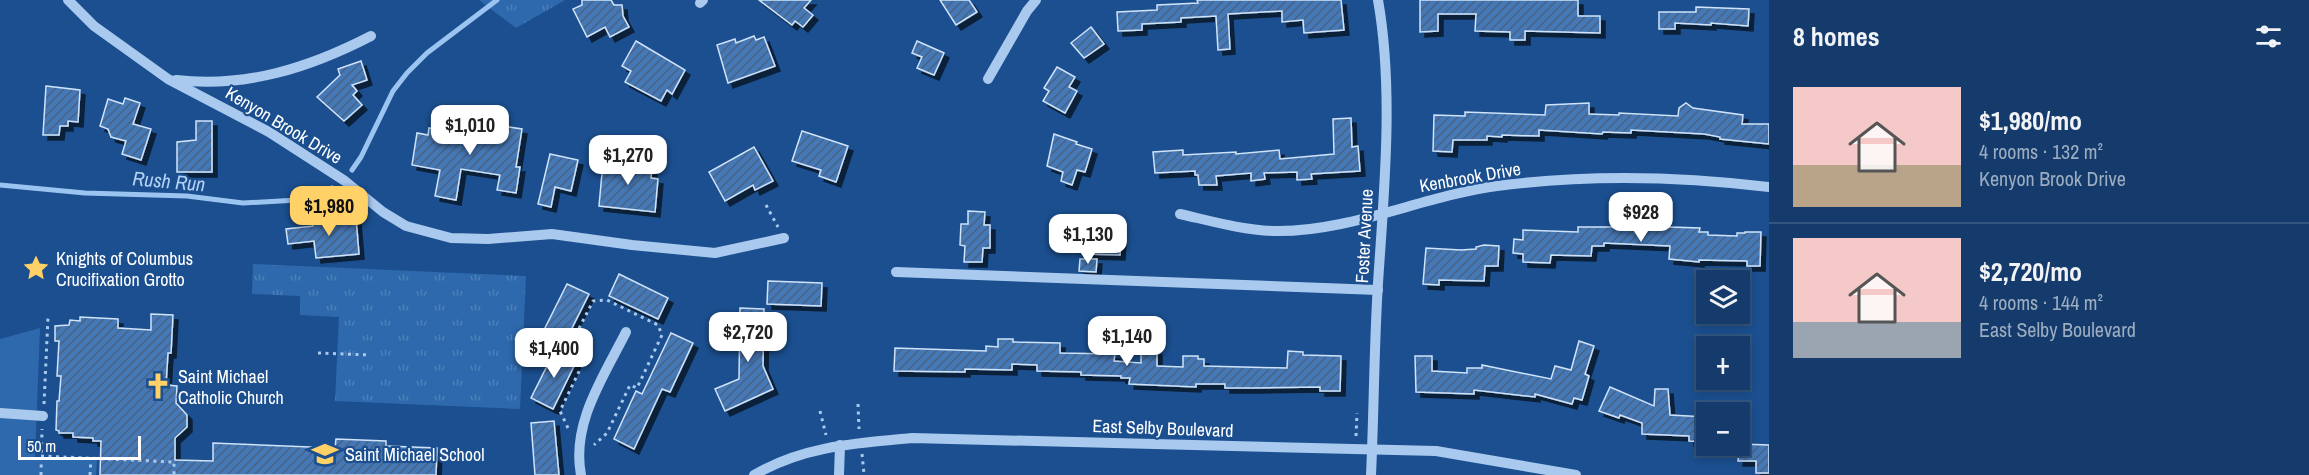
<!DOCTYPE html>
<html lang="en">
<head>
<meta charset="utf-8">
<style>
	:root { --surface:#143b6b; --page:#1d4271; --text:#f1f3f6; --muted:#9dadc1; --line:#33557e; --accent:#ffd166 }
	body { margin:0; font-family:"Archivo Narrow",sans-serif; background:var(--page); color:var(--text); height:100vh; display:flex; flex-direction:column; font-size:22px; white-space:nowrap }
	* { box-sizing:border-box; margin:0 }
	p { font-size:20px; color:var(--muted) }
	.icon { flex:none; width:33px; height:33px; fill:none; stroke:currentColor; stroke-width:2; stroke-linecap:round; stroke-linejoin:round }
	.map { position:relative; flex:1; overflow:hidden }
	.details { display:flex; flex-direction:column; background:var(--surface); width:540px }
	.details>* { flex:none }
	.tools { position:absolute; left:1696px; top:270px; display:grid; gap:12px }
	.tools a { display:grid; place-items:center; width:54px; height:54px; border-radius:0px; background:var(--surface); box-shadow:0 3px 9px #0003,0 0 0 2px var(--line); font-size:30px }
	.scale { position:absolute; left:18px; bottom:15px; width:123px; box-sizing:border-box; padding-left:6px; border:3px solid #fff; border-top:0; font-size:16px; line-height:21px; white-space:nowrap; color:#fff; -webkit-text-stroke:4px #1b4f8f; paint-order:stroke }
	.price { position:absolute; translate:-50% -51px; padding:0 14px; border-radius:12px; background:#fff; color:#222; font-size:20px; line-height:39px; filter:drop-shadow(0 2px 3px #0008) }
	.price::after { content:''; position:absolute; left:50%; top:36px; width:18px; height:14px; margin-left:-9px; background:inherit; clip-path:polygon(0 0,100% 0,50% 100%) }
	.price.on { background:var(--accent); color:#111 }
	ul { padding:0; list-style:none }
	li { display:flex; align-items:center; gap:18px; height:150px; padding:0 24px }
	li+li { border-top:2px solid var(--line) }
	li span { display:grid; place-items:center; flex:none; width:168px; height:120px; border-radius:0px; color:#555 }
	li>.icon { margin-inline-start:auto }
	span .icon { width:72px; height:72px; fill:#fffc; stroke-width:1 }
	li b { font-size:26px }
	h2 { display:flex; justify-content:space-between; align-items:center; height:72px; padding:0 24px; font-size:26px }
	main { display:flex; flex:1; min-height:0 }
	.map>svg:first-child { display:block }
</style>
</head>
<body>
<main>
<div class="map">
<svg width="1769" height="475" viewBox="0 0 1769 475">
	<defs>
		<pattern id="park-tufts" width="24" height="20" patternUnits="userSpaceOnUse" patternTransform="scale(1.5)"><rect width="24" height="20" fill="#2e69ad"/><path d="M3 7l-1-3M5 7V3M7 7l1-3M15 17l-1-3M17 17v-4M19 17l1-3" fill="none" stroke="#4d80b9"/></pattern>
		<pattern id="building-hatch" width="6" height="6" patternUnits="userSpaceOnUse" patternTransform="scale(1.5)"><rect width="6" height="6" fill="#4478b7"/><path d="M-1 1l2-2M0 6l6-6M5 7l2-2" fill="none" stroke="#486282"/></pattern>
		<filter id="shadow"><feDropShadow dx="5" dy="5" stdDeviation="0" flood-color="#0009"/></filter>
	</defs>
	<rect width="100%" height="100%" fill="#1b4f8f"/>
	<path fill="#2e69ad" d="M40,328L35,457L97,460L96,475H0V339Z"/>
	<g fill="url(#park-tufts)">
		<path d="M479,0H565L516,28Z"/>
		<path d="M253,264L526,276L520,409L335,401L339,317L300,315V296L252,294Z"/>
	</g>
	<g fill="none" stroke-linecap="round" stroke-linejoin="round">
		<g stroke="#9cc4f0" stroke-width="5">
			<path d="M352,170L361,157L393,91L407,73L427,53L497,0"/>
			<path d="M0,185L85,193L187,196L243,203L315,199L332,188"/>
		</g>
	</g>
	<g fill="url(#building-hatch)" stroke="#cfe3fa" stroke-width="1.5" filter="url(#shadow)">
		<path d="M582,0H611L614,5H622L623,16L629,27L610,37L605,27L587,37L573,9L582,5Z"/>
		<path d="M759,0H811L804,8L813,15L803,27L795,21L792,25Z"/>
		<path d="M940,0H969L977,12L956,25Z"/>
		<path d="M1197,0H1341L1344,30L1304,33L1303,20L1282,22V11L1228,14L1230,49L1218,50L1216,16L1181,18V22L1142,24V30L1118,31L1117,12L1157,10V5L1198,3Z"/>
		<path d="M1420,0H1578V16H1600V33L1525,31V40H1510V32L1475,31L1476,14H1438V31L1420,32Z"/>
		<path d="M1696,7L1749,9L1748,26L1711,23V25L1675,23V29H1659V12H1696Z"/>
		<path d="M1091,27L1104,44L1084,58L1071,43Z"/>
		<path d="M754,36L756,40L764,37L775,66L728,83L717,45L735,39L736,43Z"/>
		<path d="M636,41L685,70L672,94L667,90L661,101L625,82L631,71L622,66Z"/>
		<path d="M917,41L944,53L934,75L917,68L922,57L912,53Z"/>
		<path d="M361,61L367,80L352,85L357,91L353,95L362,105L344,121L317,97L340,75L338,69Z"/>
		<path d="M1057,67L1075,77L1069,87L1077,91L1065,113L1043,101L1049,91L1044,88Z"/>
		<path d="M46,86L80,90L78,122L68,121V126H60L59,135H43Z"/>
		<path d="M125,98L140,103L133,124L151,129L141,160L122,154L126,141L111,137L108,129L100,126L108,99L123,104Z"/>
		<path d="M1589,103V114L1619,115V113L1678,116L1679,108L1686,103L1693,108L1743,115L1742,124H1769V144L1720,139V137L1704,134L1631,130V133L1603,132L1602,134L1539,130V136L1502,135V137L1487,136V140H1453L1452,152L1433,151L1434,115L1465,116V112L1545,115L1546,105Z"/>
		<path d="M1351,118L1352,147L1358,146L1360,171L1311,174L1312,179L1297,180V172L1264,173L1265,179L1251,181V173L1216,176L1217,185H1199L1198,175H1195V171L1155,173L1153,152L1183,150V155L1236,152V154L1279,150L1280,159L1334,154L1333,119Z"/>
		<path d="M196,121H212V172H177V142L196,140Z"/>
		<path d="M482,123L522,129L516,167H520L516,193L497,190L500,175L461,169L456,200L435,196L440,170L412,165L417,133L428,135L429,128L480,138Z"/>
		<path d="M802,131L848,146L836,182L819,176L821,170L792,161Z"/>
		<path d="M1054,134L1077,142L1076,144L1092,149L1085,172L1077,170L1072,185L1061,181L1063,172L1047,166Z"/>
		<path d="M754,147L773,181L755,190L753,185L725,201L709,172Z"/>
		<path d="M550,154L578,160L571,191L555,187L551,207L538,204Z"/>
		<path d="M620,156L642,159V164H646V167L652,168L651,178L658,179L655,212L599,206L603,162L619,164Z"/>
		<path d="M968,211L985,212L984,225H990V248H983L982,262H964L965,246L960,245L961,224H968Z"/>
		<path d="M356,218L359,254L316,258L314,241L288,244L286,229L313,226L312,222Z"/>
		<path d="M1617,223L1637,224V226L1700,228L1699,232H1708V235L1737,236V233H1745V232H1761L1760,266H1747V261L1699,260V262L1669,259L1670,246L1604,243V246H1592L1591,256L1551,255L1550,263L1523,262V254L1513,253L1514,239L1523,240V230L1578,232V227H1617Z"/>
		<path d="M1087,236L1121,237L1120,255L1086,254Z"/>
		<path d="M1484,245L1499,246L1498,266H1485L1484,281L1439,280V285L1423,284L1426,248L1461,250L1476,249V247Z"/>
		<path d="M1080,259H1097L1096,272L1079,271Z"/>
		<path d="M619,274L668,298L658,319L609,296Z"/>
		<path d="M768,281L822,283L821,306L767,304Z"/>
		<path d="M567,284L589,294L565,342L543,332Z"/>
		<path d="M740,308L764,309L763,366L773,389L725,411L715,389L739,379Z"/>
		<path d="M151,314L173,315L171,353H168L166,385L177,386L176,403L187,415V427L175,438V460L213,461V443L335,448L336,439L386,441V446L437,448L436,475H100L101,441H93V438L73,437V433H59V431L56,430L57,401H59L61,376H57L59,341H55V326L69,325L70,320L80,321V317L118,319V328L151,330Z"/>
		<path d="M671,333L693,343L670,392L662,389L634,449L614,439L636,391L642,394Z"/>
		<path d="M998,339H1013V342L1060,343V353L1115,354L1114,361L1141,363V349L1157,350V366L1183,367V356H1198V359H1204V366L1287,368L1288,351L1303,352V355L1341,356L1340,391H1320V387L1253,388H1225V384H1196V387L1129,384L1130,378H1121V376L1081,375V372L1037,371V365L1012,364V370L965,369V372L894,371L895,348L986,351V346L998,347Z"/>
		<path d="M1579,341L1594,346L1585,374L1589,376L1582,400L1574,398L1572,404L1535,394V397L1474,390V394L1416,392L1415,356H1432V371L1467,373V368H1482V365L1551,379L1555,366L1571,370Z"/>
		<path d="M555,350L577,360L553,409L531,398Z"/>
		<path d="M1610,387L1654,406L1655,389H1668L1670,415L1707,417V442L1689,441V436L1642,434V423L1620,415L1619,418L1599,411Z"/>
		<path d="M554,421L559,475H535L531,423Z"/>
		<path d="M1740,444L1769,445V473H1756V461H1738Z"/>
	</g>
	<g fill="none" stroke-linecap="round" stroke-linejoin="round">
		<g stroke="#a9c9ee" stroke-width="3" stroke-dasharray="3 4.5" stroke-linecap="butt">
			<path d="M766,205L778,227"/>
			<path d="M318,353L370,355"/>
			<path d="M44,404L48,317"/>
			<path d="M858,404L859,429"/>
			<path d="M820,411L826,435"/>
			<path d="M568,428L560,411L585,359L568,350L593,301L607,300L658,325L662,335L637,388L630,385L607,433L594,445"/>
			<path d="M1356,436L1357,413"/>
			<path d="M862,454L864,474"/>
			<path d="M41,456L174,462V475"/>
			<path d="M41,475L42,429"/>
			<path d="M90,475L91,458"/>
		</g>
		<g stroke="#a9c9ee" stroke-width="10">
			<path d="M68,0L94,26L168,79L269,132L345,181L383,212L406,226L451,238L488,239L552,234L632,245L715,253L784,238"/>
			<path d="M700,3L703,0"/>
			<path d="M988,79L1027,11L1036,0"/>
			<path d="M176,80C246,88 309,68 371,36"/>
			<path d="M1180,214C1211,221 1242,230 1274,231C1347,233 1423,196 1497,186C1588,174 1678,176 1769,187"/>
			<path d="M896,272L1378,290"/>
			<path d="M0,413L43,416"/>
			<path d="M581,475C571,423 604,376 626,332"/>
			<path d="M754,475C803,446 857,443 912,438L1436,451L1576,475"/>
			<path d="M839,475L840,445"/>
			<path d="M1371,475C1374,411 1374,347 1378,283C1384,192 1394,90 1378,0"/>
		</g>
	</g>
	<defs>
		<g id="sight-bare" transform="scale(2.07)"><path d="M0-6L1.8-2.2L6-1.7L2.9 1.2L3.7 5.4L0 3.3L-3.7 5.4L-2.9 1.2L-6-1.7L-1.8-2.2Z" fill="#ffd166" stroke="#1b4f8f" stroke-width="2.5" paint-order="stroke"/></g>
		<g id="church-bare" transform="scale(2.07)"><path d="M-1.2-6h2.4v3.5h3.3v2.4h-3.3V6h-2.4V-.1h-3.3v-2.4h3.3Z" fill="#ffd166" stroke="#1b4f8f" stroke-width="2.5" paint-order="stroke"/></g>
		<g id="school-bare" transform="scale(2.07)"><path d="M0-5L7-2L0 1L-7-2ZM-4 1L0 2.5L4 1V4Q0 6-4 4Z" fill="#ffd166" stroke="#1b4f8f" stroke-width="2.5" paint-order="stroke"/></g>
	</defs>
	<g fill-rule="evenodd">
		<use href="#sight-bare" x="36" y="268"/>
		<use href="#church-bare" x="158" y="386"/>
		<use href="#school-bare" x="325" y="454"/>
	</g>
	<g text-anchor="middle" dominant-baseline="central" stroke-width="4.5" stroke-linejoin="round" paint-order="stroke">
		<g font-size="18" fill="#fff" stroke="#1b4f8f">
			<text transform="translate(284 125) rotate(31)">Kenyon Brook Drive</text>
			<text transform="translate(1470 177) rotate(-10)">Kenbrook Drive</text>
			<text transform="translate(1364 236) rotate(-87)">Foster Avenue</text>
			<text transform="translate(1163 428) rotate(2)">East Selby Boulevard</text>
		</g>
		<g font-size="18" fill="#fff" stroke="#1b4f8f" text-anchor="start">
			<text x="56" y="258">Knights of Columbus<tspan x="56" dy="21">Crucifixation Grotto</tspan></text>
			<text x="178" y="376">Saint Michael<tspan x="178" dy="21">Catholic Church</tspan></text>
			<text x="345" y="454">Saint Michael School</text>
		</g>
		<g font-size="20" font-style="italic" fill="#b5d3f5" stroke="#1b4f8f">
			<text transform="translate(169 181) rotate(5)">Rush Run</text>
		</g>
	</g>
</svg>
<div class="tools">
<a><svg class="icon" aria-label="layers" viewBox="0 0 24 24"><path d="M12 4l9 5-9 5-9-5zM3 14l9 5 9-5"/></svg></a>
<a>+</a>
<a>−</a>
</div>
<div class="scale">50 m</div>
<b class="price" style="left:470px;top:156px">$1,010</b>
<b class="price" style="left:628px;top:186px">$1,270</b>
<b class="price on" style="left:329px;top:237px">$1,980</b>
<b class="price" style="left:1641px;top:243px">$928</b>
<b class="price" style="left:1088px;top:265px">$1,130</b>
<b class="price" style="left:748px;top:363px">$2,720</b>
<b class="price" style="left:1127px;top:367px">$1,140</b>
<b class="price" style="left:554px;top:379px">$1,400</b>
</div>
<section class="details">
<h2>8 homes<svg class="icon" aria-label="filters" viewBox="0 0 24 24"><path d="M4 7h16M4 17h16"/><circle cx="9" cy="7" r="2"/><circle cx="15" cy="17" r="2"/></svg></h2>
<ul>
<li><span style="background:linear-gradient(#f6c9c9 65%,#b9a48a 0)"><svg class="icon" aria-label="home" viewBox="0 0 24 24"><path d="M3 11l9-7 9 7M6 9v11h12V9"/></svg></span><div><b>$1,980/mo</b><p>4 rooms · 132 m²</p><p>Kenyon Brook Drive</p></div></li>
<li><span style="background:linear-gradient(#f6c9c9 70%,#9aa5b1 0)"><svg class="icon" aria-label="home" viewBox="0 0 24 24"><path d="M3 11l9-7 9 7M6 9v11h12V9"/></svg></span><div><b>$2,720/mo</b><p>4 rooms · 144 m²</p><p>East Selby Boulevard</p></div></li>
</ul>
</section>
</main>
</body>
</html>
